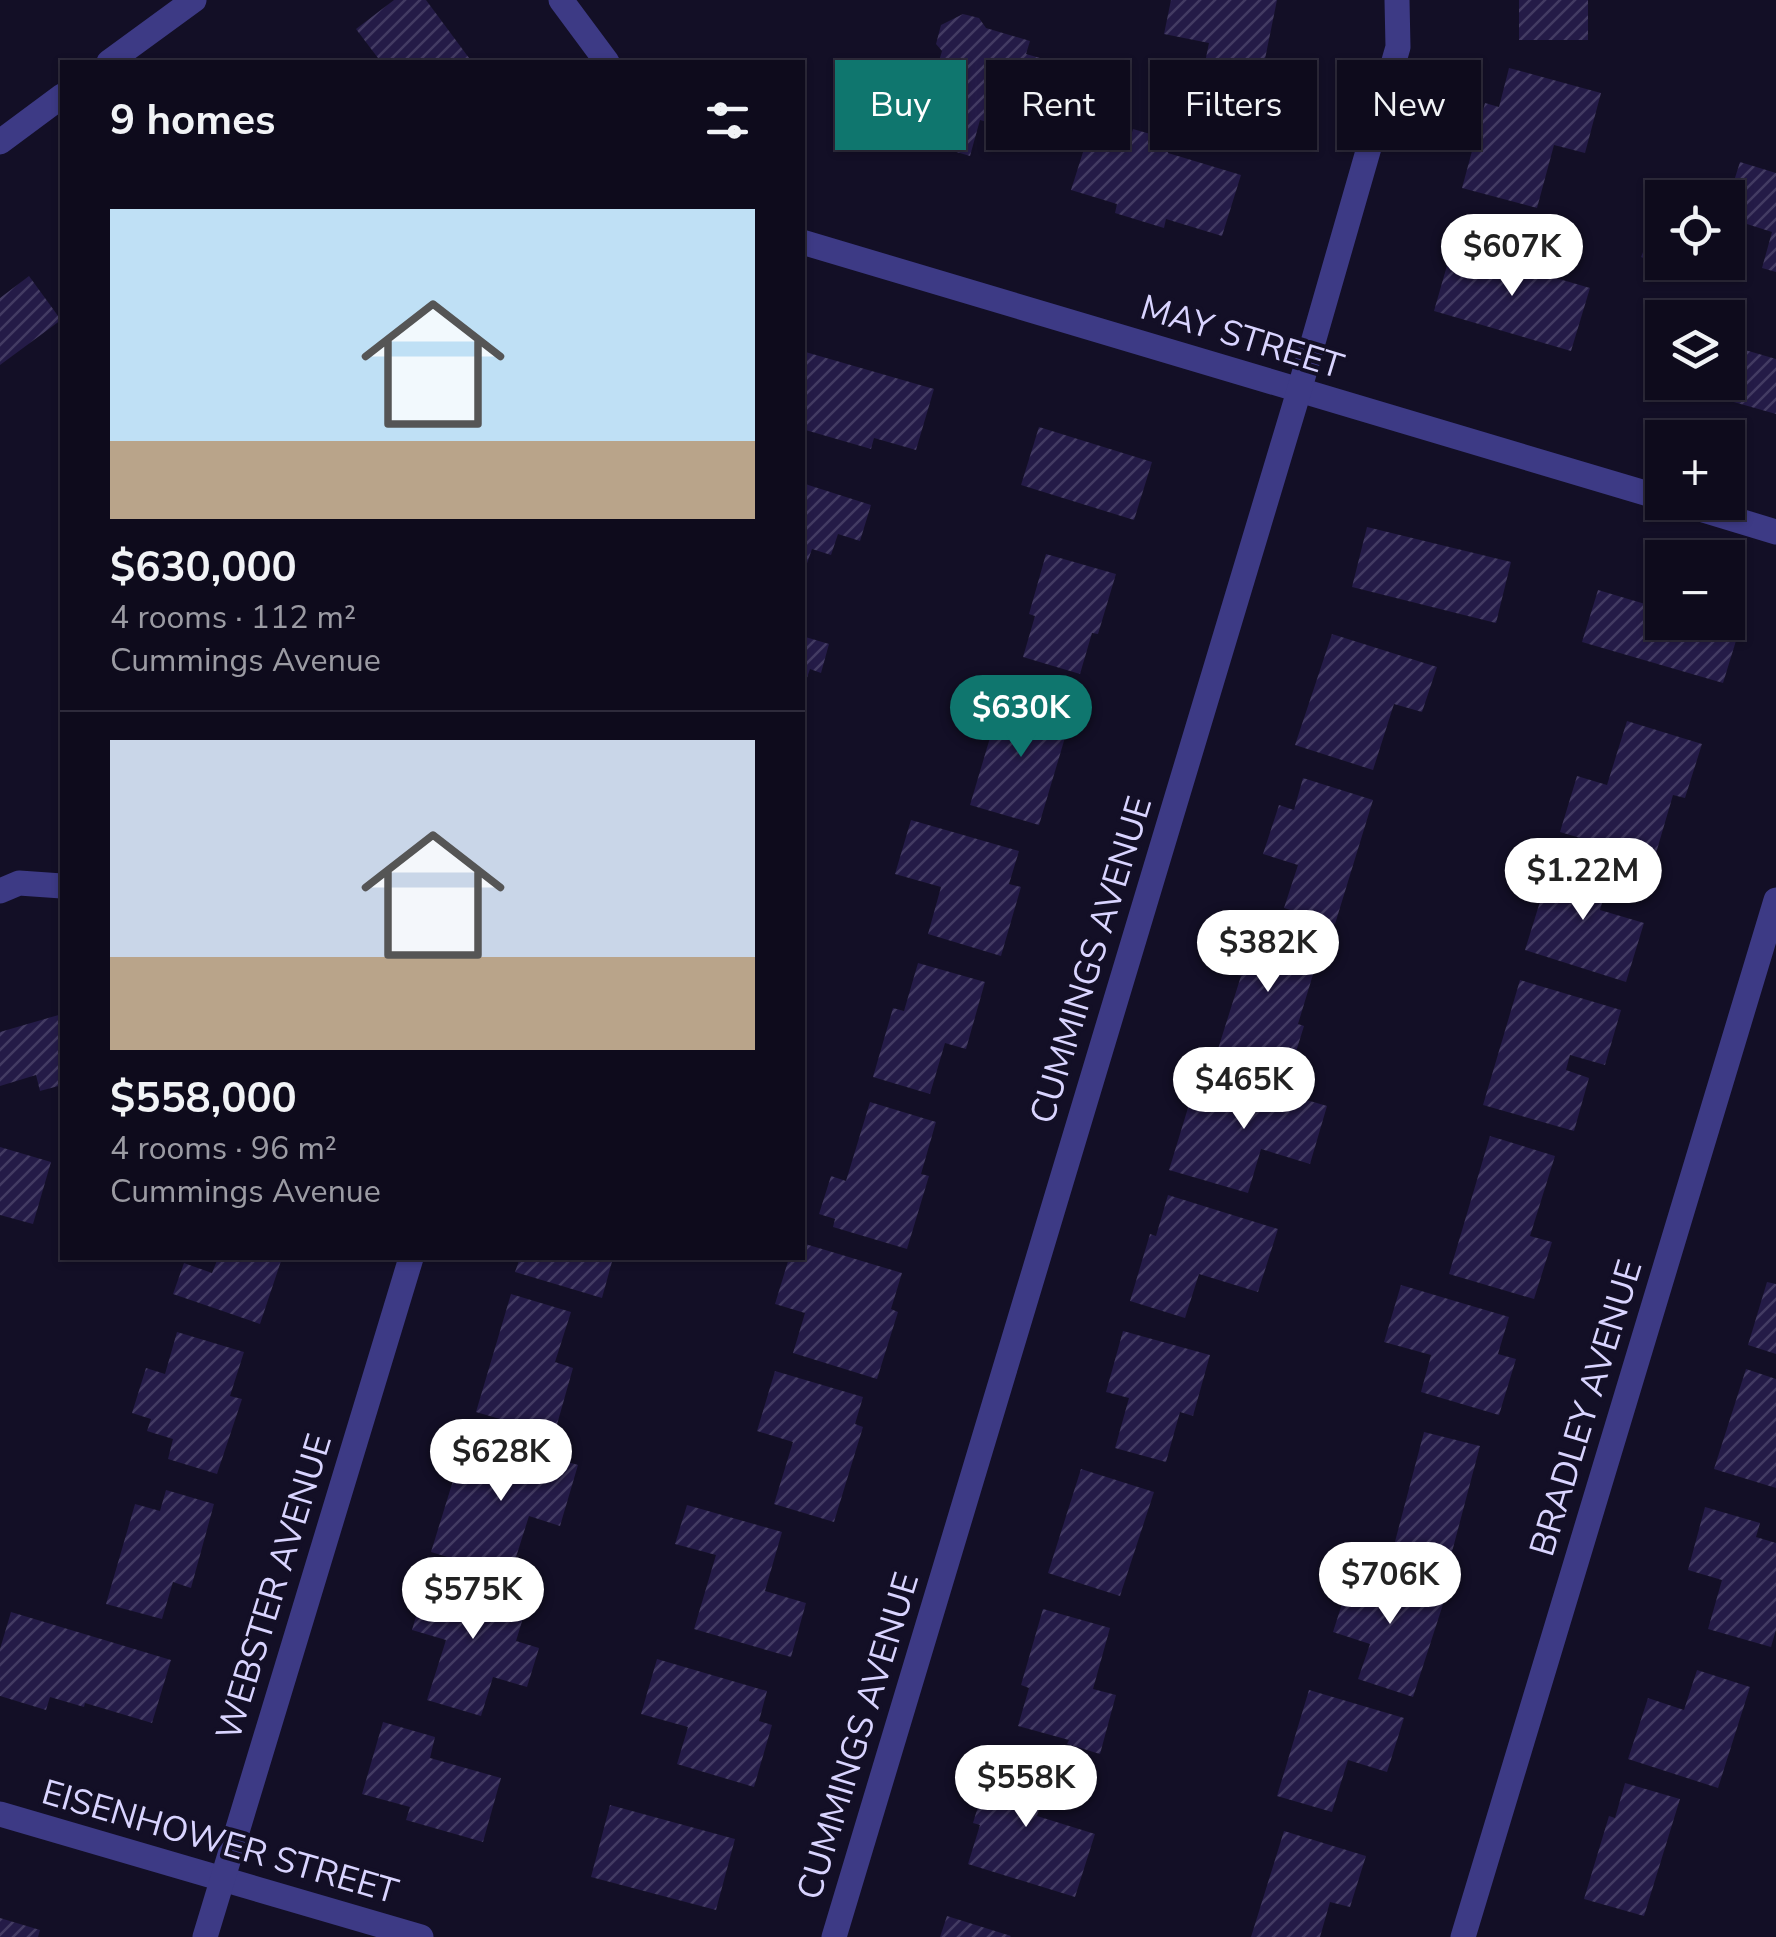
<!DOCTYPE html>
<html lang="en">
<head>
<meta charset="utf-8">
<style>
	:root { --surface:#0e0b1c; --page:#1c1929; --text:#f1f3f6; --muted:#9b9ba3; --line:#2e2b3b; --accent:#0f766e }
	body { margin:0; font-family:"Nunito Sans",sans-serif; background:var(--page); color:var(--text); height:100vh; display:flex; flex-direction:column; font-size:38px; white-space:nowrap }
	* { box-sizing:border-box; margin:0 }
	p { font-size:32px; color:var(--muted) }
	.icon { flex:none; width:55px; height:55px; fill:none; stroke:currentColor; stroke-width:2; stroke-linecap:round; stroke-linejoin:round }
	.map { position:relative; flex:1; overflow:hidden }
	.details { position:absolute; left:60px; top:60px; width:745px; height:1200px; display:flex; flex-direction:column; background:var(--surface); border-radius:0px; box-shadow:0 2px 8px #0004,0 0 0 2px var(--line) }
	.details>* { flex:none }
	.hud { position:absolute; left:835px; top:60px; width:790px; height:90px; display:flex; gap:20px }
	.fabs { position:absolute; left:1645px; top:180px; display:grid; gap:20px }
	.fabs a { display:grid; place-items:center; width:100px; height:100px; border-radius:0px; background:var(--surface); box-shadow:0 2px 8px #0004,0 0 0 2px var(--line); font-size:50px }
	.price { position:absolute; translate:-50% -85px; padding:0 22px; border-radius:35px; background:#fff; color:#222; font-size:32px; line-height:65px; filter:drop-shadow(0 2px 5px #0008) }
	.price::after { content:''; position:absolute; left:50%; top:60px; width:30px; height:22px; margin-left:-15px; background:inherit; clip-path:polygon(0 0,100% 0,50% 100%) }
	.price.on { background:var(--accent); color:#fff }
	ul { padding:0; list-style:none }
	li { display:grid; align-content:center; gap:20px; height:530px; padding:0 50px }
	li+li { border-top:2px solid var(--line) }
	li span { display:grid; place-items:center; height:310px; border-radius:0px; color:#555 }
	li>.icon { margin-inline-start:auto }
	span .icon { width:180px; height:180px; fill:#fffc; stroke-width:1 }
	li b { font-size:42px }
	h2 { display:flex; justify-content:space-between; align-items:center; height:120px; padding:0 50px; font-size:42px }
	.chip { padding:0 35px; border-radius:0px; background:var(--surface); box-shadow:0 2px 8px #0004,0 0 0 2px var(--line); font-size:35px; line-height:90px }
	.chip.on { background:var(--accent); color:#fff }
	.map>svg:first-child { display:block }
</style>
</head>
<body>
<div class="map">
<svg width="1776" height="1937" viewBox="0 0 1776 1937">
	<defs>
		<pattern id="building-hatch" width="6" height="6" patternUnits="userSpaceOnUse" patternTransform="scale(2.5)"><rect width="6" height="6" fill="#241b47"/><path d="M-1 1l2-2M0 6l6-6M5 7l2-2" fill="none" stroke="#433b63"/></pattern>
	</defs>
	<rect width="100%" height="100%" fill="#130f26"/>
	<g fill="url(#building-hatch)">
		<path d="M394,0H426L472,62H381L356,29Z"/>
		<path d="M1171,0H1277L1254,113L1197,102L1209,43L1164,34Z"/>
		<rect x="1519" y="0" width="69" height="40"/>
		<path d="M963,14L979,18L986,28L1030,41L1026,54L1054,62L1034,135L980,120L970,156L916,140L942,51L936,44L941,25Z"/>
		<path d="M1509,68L1601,93L1585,153L1554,145L1537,208L1462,188L1485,103L1499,107Z"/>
		<path d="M1133,129L1171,140L1168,153L1241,175L1222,236L1166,219L1164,228L1115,213L1117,204L1071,190L1090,130L1129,142Z"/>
		<path d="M1740,162L1776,173V272L1762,268L1772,232L1728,218V200Z"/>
		<path d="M1654,225L1662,229V262H1683L1679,273L1641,257Z"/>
		<path d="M1452,248L1590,288L1571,351L1434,311Z"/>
		<path d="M29,276L61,320L0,365V298Z"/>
		<path d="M1661,331H1662V381L1648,377Z"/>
		<path d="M1728,345L1776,359V414L1670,384L1728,382Z"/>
		<path d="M802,351L934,389L916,450L874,438L871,449L802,429Z"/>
		<path d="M1039,427L1152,462L1134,520L1021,485Z"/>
		<path d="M802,483L871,505L860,541L838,534L831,555L812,549L803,575Z"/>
		<path d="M1367,527L1511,562L1496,623L1352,587Z"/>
		<path d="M1046,554L1116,574L1098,634L1092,633L1080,674L1023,657L1035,616L1029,614Z"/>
		<path d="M1598,590L1662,609V622H1709L1739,631L1723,683L1582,642Z"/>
		<path d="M1332,634L1437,667L1422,712L1394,704L1373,770L1295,745Z"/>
		<path d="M802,636L829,644L821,673L810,669L803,689Z"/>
		<path d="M1003,694L1072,714L1039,825L970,805Z"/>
		<path d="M1627,721L1702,744L1685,798L1673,795L1654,860L1560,832L1577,776L1607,785Z"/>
		<path d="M1303,778L1373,800L1335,924L1284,908L1298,865L1263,854L1279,805L1294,810Z"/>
		<path d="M911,820L1019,851L1009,884L1021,887L1001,956L928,934L941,887L895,874Z"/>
		<path d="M1560,854L1612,870L1600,910L1644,923L1626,982L1525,950L1543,892L1547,893Z"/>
		<path d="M1238,922L1321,948L1298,1024L1304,1026L1290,1071L1218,1049L1241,976L1223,971Z"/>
		<path d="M918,963L985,982L966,1049L945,1043L930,1094L873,1077L893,1008L904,1011Z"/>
		<path d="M1520,980L1621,1010L1605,1065L1570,1055L1566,1070L1589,1078L1574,1131L1483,1105Z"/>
		<path d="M62,1014V1085L40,1091L36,1075L0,1086V1032Z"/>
		<path d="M1214,1073L1327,1106L1310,1164L1261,1149L1248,1193L1169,1170L1191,1098L1206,1102Z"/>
		<path d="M870,1102L936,1122L921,1174L929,1176L907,1249L833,1227L835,1219L819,1214L831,1176L846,1181Z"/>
		<path d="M1490,1136L1555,1156L1530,1236L1552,1242L1534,1299L1449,1274Z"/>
		<path d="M0,1147L51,1162L33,1224L0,1215Z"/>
		<path d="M1168,1195L1278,1229L1258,1292L1199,1274L1185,1318L1130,1301L1150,1234L1156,1236Z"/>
		<path d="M802,1243L902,1273L891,1309L898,1312L877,1379L793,1353L805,1313L775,1304L789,1258H802Z"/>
		<path d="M218,1258H282L260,1324L173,1294L184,1263L212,1273Z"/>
		<path d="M520,1258H613L602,1298L515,1272Z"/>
		<path d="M1767,1282L1776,1284V1354L1748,1345Z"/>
		<path d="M1401,1285L1509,1317L1498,1354L1516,1359L1499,1415L1421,1392L1431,1355L1384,1342Z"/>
		<path d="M511,1294L571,1312L555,1362L573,1368L554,1435L476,1412Z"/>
		<path d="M1123,1331L1210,1355L1193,1416L1180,1412L1166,1462L1115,1448L1129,1398L1106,1392Z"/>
		<path d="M177,1332L244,1352L230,1396L242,1399L217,1474L168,1459L173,1439L147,1431L151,1419L132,1413L146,1368L165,1374Z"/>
		<path d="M1746,1369L1776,1379V1488L1714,1469Z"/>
		<path d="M775,1371L863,1397L855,1424L863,1427L834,1522L774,1504L793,1442L757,1431Z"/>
		<path d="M1424,1432L1480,1446L1448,1567L1392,1553Z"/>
		<path d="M480,1435L578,1465L560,1526L529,1516L510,1576L431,1552L456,1471L468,1474Z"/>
		<path d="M1081,1469L1154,1492L1120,1596L1048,1573Z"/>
		<path d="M166,1490L214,1504L191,1588L173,1582L162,1619L106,1604L135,1504L160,1511Z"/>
		<path d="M687,1505L782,1532L765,1591L806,1603L791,1657L694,1629L716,1555L675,1544Z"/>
		<path d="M1705,1507L1760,1523L1756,1537L1776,1543V1630L1771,1647L1708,1629L1722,1580L1688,1570Z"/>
		<path d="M1354,1566L1446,1595L1413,1697L1358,1679L1370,1644L1333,1632Z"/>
		<path d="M429,1573L528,1602L516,1641L539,1648L527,1687L493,1677L481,1716L427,1700L446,1640L412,1630Z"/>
		<path d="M1043,1609L1110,1628L1093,1689L1116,1695L1100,1754L1067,1744L1069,1740L1018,1726L1029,1688L1021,1685Z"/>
		<path d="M11,1612L171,1660L152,1723L85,1703L84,1707L50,1697L46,1710L0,1696V1649Z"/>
		<path d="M657,1659L767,1691L759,1721L772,1725L754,1787L677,1764L688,1727L641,1714Z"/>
		<path d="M1697,1670L1750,1687L1718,1788L1628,1759L1648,1698L1684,1710Z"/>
		<path d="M1309,1690L1404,1718L1387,1772L1348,1760L1332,1812L1277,1796Z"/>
		<path d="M383,1722L435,1737L430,1758L501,1778L483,1842L406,1820L410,1807L362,1794Z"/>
		<path d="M995,1750L1052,1768L1037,1816L1095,1834L1075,1897L968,1864L980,1825L973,1823Z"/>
		<path d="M1625,1783L1680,1799L1644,1916L1584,1899L1609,1816L1615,1818Z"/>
		<path d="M610,1805L735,1839L716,1910L591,1877Z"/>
		<path d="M1284,1831L1366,1856L1350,1907L1330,1902L1320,1937H1251Z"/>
		<path d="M947,1916L1011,1936L1010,1937H940Z"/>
		<path d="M0,1918L40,1930L38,1937H0Z"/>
	</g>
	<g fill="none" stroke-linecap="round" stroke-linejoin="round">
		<g stroke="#3d3a85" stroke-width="25">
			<path d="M561,0L607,62"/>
			<path d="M802,242L1662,498"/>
			<path d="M1677,502L1776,532"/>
			<path d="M0,891L19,883L62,886"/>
			<path d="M0,1814L421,1937"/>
			<path d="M205,1937L411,1258"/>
			<path d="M834,1937L1299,391L1398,47L1397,0"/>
			<path d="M1463,1937L1776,900"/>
		</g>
		<g stroke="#3d3a85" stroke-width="25">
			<path d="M109,62L194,0"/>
			<path d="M0,142L62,96"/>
		</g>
	</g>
	<g text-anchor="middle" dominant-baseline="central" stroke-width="8" stroke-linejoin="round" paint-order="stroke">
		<g font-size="35" fill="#d9d4ff" stroke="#130f26">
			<text transform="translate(1242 337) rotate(17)">MAY STREET</text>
			<text transform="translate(1091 960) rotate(-73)">CUMMINGS AVENUE</text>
			<text transform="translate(1586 1408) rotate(-73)">BRADLEY AVENUE</text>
			<text transform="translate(274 1587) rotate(-73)">WEBSTER AVENUE</text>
			<text transform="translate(858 1736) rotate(-73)">CUMMINGS AVENUE</text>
			<text transform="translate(220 1842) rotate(16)">EISENHOWER STREET</text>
		</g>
	</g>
</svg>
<div class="fabs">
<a><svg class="icon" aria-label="locate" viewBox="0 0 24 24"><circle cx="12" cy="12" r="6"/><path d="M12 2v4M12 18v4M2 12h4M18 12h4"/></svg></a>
<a><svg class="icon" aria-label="layers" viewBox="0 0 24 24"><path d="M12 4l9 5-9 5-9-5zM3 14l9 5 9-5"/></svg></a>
<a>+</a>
<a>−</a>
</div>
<b class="price" style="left:1512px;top:299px">$607K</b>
<b class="price on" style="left:1021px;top:760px">$630K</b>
<b class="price" style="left:1583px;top:923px">$1.22M</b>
<b class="price" style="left:1268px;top:995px">$382K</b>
<b class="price" style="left:1244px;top:1132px">$465K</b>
<b class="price" style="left:501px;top:1504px">$628K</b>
<b class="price" style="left:1390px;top:1627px">$706K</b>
<b class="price" style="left:473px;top:1642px">$575K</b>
<b class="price" style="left:1026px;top:1830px">$558K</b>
<div class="hud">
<a class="chip on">Buy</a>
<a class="chip">Rent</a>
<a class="chip">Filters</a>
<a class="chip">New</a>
</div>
<section class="details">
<h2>9 homes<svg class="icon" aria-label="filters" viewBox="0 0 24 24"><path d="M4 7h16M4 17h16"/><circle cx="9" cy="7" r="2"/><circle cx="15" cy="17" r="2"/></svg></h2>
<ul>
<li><span style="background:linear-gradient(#bfe0f5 75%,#b9a48a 0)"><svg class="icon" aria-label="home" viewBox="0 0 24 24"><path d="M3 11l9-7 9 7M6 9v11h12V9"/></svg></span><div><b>$630,000</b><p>4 rooms · 112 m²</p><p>Cummings Avenue</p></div></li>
<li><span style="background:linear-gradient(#c9d6e8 70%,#b9a48a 0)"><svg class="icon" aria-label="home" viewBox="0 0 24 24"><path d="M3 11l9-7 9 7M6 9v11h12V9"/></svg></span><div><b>$558,000</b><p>4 rooms · 96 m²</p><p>Cummings Avenue</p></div></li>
</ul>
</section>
</div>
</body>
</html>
